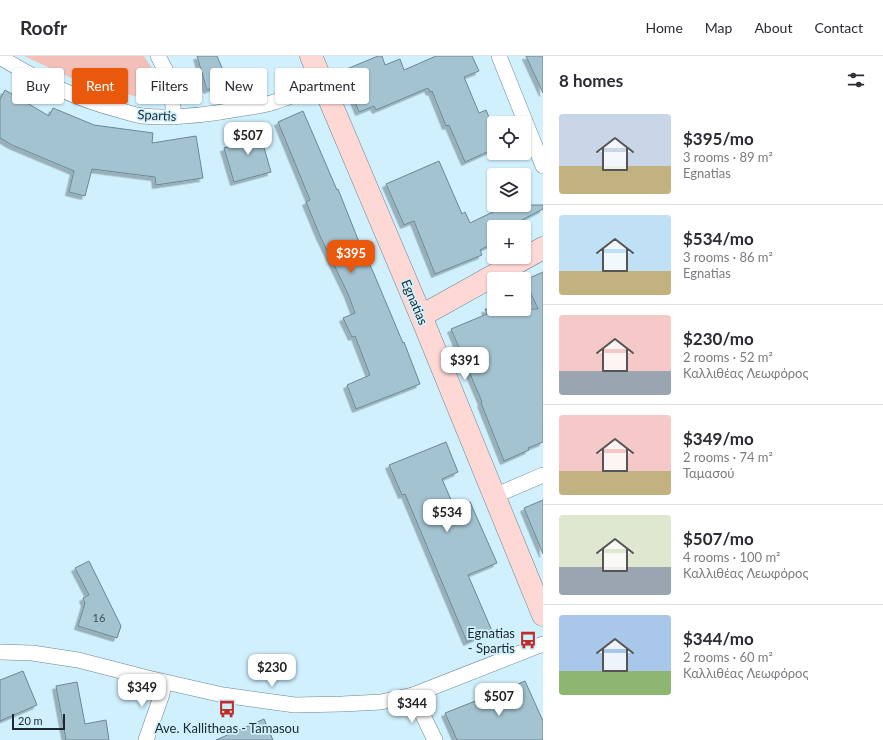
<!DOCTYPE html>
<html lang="en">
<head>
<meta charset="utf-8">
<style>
	:root { --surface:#fff; --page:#f7f7f7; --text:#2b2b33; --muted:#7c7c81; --line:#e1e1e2; --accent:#ea580c }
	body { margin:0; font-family:Lato,sans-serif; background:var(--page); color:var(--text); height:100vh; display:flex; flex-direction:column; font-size:15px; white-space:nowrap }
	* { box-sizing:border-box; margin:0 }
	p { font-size:13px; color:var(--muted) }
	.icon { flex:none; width:22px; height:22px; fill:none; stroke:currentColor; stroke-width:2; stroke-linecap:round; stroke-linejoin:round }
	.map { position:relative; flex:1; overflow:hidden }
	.sheet { display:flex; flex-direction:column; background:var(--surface); width:340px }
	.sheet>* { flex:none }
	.top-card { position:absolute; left:12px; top:12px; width:380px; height:36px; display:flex; gap:8px }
	.tools { position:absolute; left:487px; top:60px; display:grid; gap:8px }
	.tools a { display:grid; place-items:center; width:44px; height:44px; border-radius:4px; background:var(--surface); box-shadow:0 1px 3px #0004; font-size:20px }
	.scale { position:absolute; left:12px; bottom:10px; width:53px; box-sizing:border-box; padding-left:4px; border:2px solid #1c282d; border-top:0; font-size:11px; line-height:14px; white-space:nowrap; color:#1c282d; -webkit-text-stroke:3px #d0f0fe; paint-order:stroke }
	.price { position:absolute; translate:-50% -34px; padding:0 9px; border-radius:8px; background:#fff; color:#222; font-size:13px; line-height:26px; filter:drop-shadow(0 1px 2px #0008) }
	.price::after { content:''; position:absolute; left:50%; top:24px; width:12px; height:9px; margin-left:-6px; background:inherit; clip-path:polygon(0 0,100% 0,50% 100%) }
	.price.selected { background:var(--accent); color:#fff }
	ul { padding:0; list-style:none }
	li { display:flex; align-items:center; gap:12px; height:100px; padding:0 16px }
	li+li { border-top:1px solid var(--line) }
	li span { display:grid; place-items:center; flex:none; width:112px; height:80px; border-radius:4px; color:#555 }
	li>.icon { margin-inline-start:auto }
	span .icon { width:48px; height:48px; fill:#fffc; stroke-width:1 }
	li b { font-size:17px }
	h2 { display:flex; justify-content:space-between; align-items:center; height:48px; padding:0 16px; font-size:17px }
	.pill { padding:0 14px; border-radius:4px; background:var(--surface); box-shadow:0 1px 3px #0004; font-size:14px; line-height:36px }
	.pill.selected { background:var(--accent); color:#fff }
	header { display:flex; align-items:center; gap:24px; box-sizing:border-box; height:56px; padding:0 20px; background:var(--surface); border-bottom:1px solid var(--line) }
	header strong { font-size:19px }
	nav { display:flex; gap:22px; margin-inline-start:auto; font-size:14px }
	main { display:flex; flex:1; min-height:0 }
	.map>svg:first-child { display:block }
</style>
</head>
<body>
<header>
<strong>Roofr</strong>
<nav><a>Home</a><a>Map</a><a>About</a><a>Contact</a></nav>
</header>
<main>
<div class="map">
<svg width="543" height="684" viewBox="0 0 543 684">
	<defs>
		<filter id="shadow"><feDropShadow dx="-3.5" dy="3.5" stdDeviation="0" flood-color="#0004"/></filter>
	</defs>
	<rect width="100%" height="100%" fill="#d0f0fe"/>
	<path fill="#f3c0b9" d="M24,0H144L164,31L146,43L82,27Z"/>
	<g fill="#a4c3d1" stroke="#6a8794" filter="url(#shadow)">
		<path d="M197,0H217L228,26L207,34Z"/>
		<path d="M378,0H382L385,9L400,3L404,14L436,0H472L479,15L464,21L479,57L486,54L494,73V93L465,106L449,69L446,70L432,35L430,36L428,32L376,54L374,50L359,56L342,15Z"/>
		<path d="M526,0H543V37Z"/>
		<path d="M5,34L49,60L53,52L94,69L153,77L152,87L196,80L203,122L156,129L155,121L92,113L85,140L69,136L74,115L12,89L0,82V43Z"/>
		<path d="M303,55L337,134L338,133L359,186L374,218L403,287L404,286L420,328L356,353L347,329L370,319L355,280L352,281L343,262L355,257L348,238L320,180L306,146L310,144L278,66Z"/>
		<path d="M258,71L271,116L234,126L224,92L237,88L235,78Z"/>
		<path d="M439,105L462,158L465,156L470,167L499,153L497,149H543V153L520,165L523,171H494V187L480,194L482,199L435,218L414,165L404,169L386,128Z"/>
		<path d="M543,216V386L528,392L529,394L504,405L481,347L482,346L451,273L487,258L485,253H538L525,224Z"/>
		<path d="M446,386L458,416L442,423L455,453L470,446L497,507L468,519L492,575L467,586L405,438L402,439L389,409Z"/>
		<path d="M543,444V498L524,452Z"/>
		<path d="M89,505L121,570L117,582L78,570L85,547L83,542L89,539L75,512Z"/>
		<path d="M23,615L37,649L0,665V624Z"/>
		<path d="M525,625L543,665V684H457L445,657L483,642L484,643Z"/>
		<path d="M77,626L85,668L106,664L109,684H66L56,630Z"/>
		<path d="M264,663L273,684H216Z"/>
	</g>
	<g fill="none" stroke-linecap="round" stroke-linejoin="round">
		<g stroke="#698693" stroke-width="16">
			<g id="street">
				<path d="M158,0L167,17L171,32L174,61"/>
				<path d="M499,0L543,110"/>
				<path d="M0,1C37,24 76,43 119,54C126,56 134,59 142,60C174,63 207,59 239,53C251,51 263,50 274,46C291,41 306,34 322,27"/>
				<path d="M494,440L543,419"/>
				<path d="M0,596L32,597L78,604L148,622L223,639L295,649L342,648L381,646L413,639L543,588"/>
				<path d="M413,639L435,684"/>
				<path d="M146,684L162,638L164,626"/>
			</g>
		</g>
		<g stroke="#698693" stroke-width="23">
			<g id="secondary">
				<path d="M311,0L421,260L543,559"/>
				<path d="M421,260L543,192"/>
			</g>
		</g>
		<use href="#street" stroke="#fff" stroke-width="15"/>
		<use href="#secondary" stroke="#fed8d5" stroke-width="22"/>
	</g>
	<defs>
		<g id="bus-bare" transform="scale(1.38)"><path d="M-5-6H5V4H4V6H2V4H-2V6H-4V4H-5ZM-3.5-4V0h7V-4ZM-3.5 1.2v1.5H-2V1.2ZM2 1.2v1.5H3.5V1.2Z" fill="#bd2e2a" stroke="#d0f0fe" stroke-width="2.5" paint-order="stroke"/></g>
	</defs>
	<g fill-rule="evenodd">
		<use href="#bus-bare" x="528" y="584"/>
		<use href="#bus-bare" x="227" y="653"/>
	</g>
	<g text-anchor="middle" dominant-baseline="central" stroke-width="3.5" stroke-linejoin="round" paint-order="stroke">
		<g font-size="11" fill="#3e4f56">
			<text x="99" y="561">16</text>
		</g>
		<g font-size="13" fill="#1c282d" stroke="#d0f0fe">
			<text transform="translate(157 59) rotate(3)">Spartis</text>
			<text transform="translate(415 246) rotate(67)">Egnatias</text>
		</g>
		<g font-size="13" fill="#1c282d" stroke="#d0f0fe" text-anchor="end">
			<text x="515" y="577">Egnatias<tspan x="515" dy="15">- Spartis</tspan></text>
			<text x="227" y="672" text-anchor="middle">Ave. Kallitheas - Tamasou</text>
		</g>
	</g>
</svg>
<div class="tools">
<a><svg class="icon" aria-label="locate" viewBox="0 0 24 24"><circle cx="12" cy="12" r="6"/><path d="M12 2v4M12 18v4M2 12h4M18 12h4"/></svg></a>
<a><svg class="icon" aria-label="layers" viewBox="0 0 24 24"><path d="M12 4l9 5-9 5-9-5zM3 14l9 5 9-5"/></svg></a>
<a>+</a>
<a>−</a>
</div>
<div class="scale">20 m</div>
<b class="price" style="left:248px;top:100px">$507</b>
<b class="price selected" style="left:351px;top:218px">$395</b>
<b class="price" style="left:465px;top:325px">$391</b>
<b class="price" style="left:447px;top:477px">$534</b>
<b class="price" style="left:272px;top:632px">$230</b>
<b class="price" style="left:142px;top:652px">$349</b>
<b class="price" style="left:499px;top:661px">$507</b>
<b class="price" style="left:412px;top:668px">$344</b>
<div class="top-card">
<a class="pill">Buy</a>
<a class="pill selected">Rent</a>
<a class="pill">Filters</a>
<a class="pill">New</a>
<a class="pill">Apartment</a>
</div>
</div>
<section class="sheet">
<h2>8 homes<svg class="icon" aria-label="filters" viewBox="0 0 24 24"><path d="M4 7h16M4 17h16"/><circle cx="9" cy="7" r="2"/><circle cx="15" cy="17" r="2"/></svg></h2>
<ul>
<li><span style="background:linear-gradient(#c9d6e8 65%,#c2b280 0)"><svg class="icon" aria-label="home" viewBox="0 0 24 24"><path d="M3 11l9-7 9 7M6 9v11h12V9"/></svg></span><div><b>$395/mo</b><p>3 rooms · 89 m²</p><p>Egnatias</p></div></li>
<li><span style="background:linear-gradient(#bfe0f5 70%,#c2b280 0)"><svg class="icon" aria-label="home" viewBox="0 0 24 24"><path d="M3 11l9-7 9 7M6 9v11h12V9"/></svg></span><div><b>$534/mo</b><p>3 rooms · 86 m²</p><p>Egnatias</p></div></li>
<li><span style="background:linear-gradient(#f6c9c9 70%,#9aa5b1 0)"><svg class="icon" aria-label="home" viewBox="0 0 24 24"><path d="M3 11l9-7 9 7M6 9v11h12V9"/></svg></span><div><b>$230/mo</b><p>2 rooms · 52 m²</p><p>Καλλιθέας Λεωφόρος</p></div></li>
<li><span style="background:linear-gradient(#f6c9c9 70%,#c2b280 0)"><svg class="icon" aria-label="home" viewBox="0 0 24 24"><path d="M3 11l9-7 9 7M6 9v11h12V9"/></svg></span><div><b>$349/mo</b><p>2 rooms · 74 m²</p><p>Ταμασού</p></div></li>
<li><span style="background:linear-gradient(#dfe7d0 65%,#9aa5b1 0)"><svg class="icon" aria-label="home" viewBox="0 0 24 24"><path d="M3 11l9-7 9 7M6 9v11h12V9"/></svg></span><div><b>$507/mo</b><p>4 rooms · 100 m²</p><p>Καλλιθέας Λεωφόρος</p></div></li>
<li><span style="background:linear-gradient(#a9c7e8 70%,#8fb573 0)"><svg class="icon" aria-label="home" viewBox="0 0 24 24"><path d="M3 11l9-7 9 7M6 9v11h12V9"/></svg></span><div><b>$344/mo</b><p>2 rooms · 60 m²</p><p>Καλλιθέας Λεωφόρος</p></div></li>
</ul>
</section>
</main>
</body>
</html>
